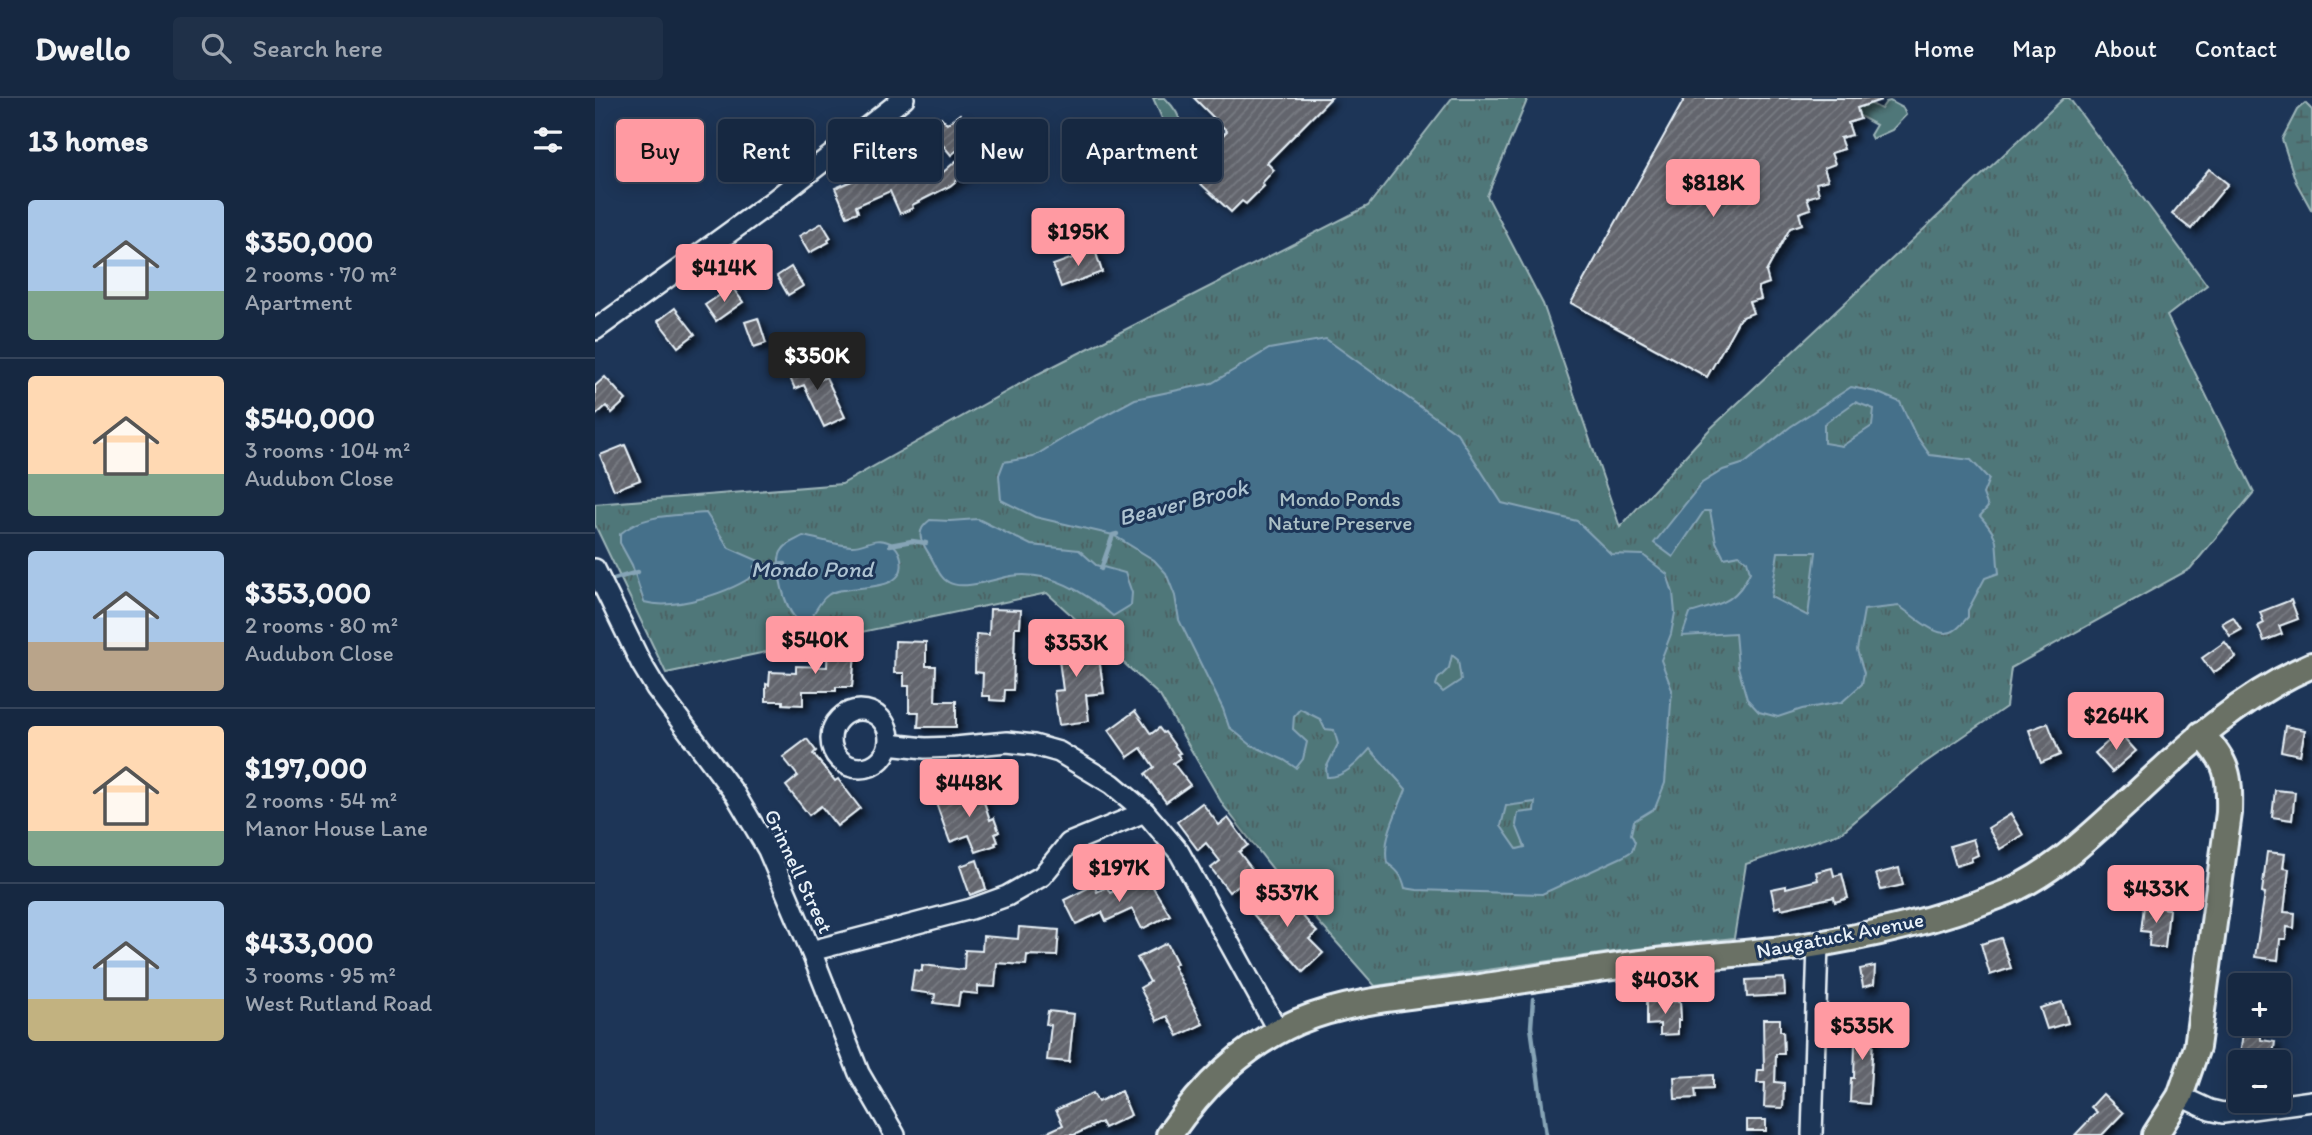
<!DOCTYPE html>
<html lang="en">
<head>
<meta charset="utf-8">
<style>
	:root { --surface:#162841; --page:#1f3048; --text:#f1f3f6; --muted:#9ea6b1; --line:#35445a; --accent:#ff9aa2 }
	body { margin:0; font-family:Itim,sans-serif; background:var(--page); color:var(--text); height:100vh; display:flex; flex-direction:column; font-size:26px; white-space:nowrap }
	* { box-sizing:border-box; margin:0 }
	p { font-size:23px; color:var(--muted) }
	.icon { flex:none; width:38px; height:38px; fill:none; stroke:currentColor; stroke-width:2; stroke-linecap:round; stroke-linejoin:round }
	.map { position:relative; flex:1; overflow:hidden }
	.sheet { display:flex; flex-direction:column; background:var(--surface); width:595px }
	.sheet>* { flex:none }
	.hud { position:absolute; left:21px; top:21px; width:665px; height:63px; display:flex; gap:14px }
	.tools { position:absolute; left:1633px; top:875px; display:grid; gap:14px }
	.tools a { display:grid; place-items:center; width:63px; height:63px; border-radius:7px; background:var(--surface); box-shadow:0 4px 18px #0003,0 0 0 2px var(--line); font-size:35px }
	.price { position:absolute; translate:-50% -60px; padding:0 16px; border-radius:7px; background:var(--accent); color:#111; font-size:23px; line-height:46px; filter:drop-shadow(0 2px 4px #0008) }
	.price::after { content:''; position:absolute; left:50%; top:42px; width:21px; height:16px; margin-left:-10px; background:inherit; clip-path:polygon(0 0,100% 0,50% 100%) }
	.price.active { background:#222; color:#fff }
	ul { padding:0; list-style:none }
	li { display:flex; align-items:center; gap:21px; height:175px; padding:0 28px }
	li+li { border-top:2px solid var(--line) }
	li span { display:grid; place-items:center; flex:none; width:196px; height:140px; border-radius:7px; color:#555 }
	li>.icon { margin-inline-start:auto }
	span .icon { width:84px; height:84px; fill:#fffc; stroke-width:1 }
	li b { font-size:30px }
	h2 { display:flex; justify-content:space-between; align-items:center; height:84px; padding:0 28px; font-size:30px }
	.pill { padding:0 24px; border-radius:7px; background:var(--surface); box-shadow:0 4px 18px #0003,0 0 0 2px var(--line); font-size:24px; line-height:63px }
	.pill.active { background:var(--accent); color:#111 }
	header { display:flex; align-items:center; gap:42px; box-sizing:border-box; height:98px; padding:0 35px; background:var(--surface); border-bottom:2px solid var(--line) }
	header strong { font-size:33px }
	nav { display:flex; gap:38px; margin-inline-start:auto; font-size:24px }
	.search { width:490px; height:63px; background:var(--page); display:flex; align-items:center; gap:18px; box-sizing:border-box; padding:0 24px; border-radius:7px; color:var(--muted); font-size:26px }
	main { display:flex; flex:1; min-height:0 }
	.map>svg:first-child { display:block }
</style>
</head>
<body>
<header>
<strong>Dwello</strong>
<div class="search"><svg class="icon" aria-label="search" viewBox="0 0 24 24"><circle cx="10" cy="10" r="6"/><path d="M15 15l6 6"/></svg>Search here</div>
<nav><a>Home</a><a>Map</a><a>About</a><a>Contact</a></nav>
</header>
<main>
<section class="sheet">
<h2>13 homes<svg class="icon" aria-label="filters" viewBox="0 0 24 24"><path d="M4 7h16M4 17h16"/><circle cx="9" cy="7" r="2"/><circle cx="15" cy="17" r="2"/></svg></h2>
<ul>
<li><span style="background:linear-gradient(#a9c7e8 65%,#7fa58c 0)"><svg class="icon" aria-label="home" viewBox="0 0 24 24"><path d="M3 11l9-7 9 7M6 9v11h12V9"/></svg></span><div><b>$350,000</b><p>2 rooms · 70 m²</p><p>Apartment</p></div></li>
<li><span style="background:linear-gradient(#ffd9b3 70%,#7fa58c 0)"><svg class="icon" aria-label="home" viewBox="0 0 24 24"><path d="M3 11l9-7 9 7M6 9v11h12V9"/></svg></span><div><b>$540,000</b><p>3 rooms · 104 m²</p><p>Audubon Close</p></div></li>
<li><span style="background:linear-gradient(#a9c7e8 65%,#b9a48a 0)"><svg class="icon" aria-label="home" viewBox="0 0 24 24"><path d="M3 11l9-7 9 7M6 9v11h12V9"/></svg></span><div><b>$353,000</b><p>2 rooms · 80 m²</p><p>Audubon Close</p></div></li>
<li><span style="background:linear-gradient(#ffd9b3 75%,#7fa58c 0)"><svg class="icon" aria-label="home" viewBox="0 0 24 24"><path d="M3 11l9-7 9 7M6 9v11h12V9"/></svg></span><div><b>$197,000</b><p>2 rooms · 54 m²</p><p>Manor House Lane</p></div></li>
<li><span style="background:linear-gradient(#a9c7e8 70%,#c2b280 0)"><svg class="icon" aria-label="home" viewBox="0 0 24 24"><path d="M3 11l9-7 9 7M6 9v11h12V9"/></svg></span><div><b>$433,000</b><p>3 rooms · 95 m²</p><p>West Rutland Road</p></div></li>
</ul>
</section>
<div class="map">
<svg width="1717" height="1037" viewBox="0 0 1717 1037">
	<defs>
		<pattern id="wetland-marsh" width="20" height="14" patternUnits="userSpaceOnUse" patternTransform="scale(1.75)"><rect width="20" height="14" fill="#507779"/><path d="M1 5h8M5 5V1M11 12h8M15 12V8" fill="none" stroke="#4b6062"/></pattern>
		<pattern id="park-tufts" width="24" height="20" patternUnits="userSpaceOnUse" patternTransform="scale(1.75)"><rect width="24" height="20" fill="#507779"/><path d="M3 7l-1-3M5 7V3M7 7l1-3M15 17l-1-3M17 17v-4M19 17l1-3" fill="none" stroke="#4b6062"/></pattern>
		<pattern id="building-hatch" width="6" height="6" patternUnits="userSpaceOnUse" patternTransform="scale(1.75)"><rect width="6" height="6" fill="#63656d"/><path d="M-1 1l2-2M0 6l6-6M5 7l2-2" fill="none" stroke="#797c83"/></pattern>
		<filter id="shadow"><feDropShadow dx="5" dy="5" stdDeviation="3.5" flood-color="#0009"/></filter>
	</defs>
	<rect width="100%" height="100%" fill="#1d3557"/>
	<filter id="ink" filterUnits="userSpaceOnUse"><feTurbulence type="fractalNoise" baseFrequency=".0143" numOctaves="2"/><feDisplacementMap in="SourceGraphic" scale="14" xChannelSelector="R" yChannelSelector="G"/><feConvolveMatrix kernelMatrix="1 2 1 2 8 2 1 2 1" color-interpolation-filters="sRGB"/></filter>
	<g filter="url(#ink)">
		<g fill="#507779" stroke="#9cb4b8" stroke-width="2">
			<path d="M558,0H570C587,17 597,40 570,55L567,50L577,43Z"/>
			<path d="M1232,0H1265L1286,11L1291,4L1295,3L1308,10L1311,17L1297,32L1277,41L1275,37L1281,27Z"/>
		</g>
		<path fill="url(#wetland-marsh)" stroke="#9cb4b8" stroke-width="2" d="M1710,5L1717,12V113L1701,84L1687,41L1702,12Z"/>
		<path fill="url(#park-tufts)" stroke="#9cb4b8" stroke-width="2" d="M857,0H933L892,98L948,206L1025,429L1114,332L1469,0H1474L1612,187L1572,218L1659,394L1595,471L1416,570L1411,609L1328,666L1247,734L1151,766L1139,840L1032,852L780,888L684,779L628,707L565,598L452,495L71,575L0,427V406L247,386L441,277L773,108Z"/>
		<g fill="#45708a" stroke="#86a4b6" stroke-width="2" fill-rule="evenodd">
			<path d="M731,241L862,335L907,405L982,423L1016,456L1048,457L1072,476L1078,495L1080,515L1076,536L1066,562L1077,592L1070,685L1060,710L1039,723L1036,736L1040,744L1037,753L1027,759L947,796L822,792L810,790C807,777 802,772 792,765C787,739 802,715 811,691L775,651C764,663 750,680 732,679L731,670L743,646L739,632L730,631L725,621L705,611L699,618L698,631L712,644L708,661L701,670L689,662L656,647L634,629L628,611L584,522L580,498L571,475L559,462L518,437L440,419L406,402L404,377L409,364L438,359L475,336L540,301L617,285L674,251ZM857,557L863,562L866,582L848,594L841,587L843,581L854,570ZM940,704L939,713L923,715L921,727L930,749L922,751L906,728L911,708Z"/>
			<path d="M1256,289L1281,294L1305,304L1320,336L1335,357L1376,362L1394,381L1388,396L1393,409L1385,418C1408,444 1399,444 1404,475L1390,480L1373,512V519C1369,523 1365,529 1360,532C1344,544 1318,517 1304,508L1269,512L1262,552L1269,575L1267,586L1247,604L1207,611L1183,619L1164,614L1152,601L1143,569L1140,535L1087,538L1095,515C1125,506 1141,505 1155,474L1152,463L1144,457L1129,460L1121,444L1115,413H1109L1078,459L1059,445L1107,385L1128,372L1150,365L1195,329ZM1260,304L1279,311L1277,328L1247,348L1229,345V326ZM1183,454H1221L1213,518L1176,499Z"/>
			<path d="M111,415L134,450L164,463L162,475C137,494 80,513 49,504L37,467L25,445V436C50,415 80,418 111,415Z"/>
			<path d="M383,421L436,447L484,452L501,467L530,475L537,495L536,507L518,518C490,494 454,472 416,478C400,481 367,493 353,484C345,480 342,470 338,463C330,447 316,436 335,422L355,423Z"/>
			<path d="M208,438C224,441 241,447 256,448C269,449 279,438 293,444C300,446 305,454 306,460C314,499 251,484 233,497C225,502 219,515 214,524C210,524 207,524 203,522C190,514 179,468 186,454C191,445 199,443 208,438Z"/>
		</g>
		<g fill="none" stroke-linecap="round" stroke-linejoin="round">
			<g stroke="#86a4b6" stroke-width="4.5">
				<path d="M295,447L317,443L331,445"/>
				<path d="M160,469L190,466"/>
				<path d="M506,471L518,437L522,436"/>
				<path d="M19,481L43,474"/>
				<path d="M938,901L936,929L951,1037"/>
			</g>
		</g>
		<g fill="url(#building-hatch)" stroke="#e8f1f8" stroke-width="2" filter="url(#shadow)">
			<path d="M599,0H736L672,65L679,72L667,85L669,88L651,106L647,103L636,114L606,86L611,81L598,68L632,33Z"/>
			<path d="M1090,0H1286V2L1262,10L1265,21L1253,25L1257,37L1245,40L1249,51L1236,55L1240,66L1229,70L1233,82L1221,85L1224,96L1212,100L1216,111L1204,115L1207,126L1195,130L1171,174L1174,185L1163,189L1166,201L1154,204L1158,215L1145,220L1112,279L976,205Z"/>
			<path d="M365,16L373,26L363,35L371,45L356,57L333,29L346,19L352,26Z"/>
			<path d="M322,56L337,84L361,63L371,75L355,88L317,107L318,110L305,116L295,93L261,108L263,114L252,118L240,90Z"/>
			<path d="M1614,71L1633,86L1596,131L1577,116Z"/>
			<path d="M227,125L236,140L233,142L234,144L214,155L204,138Z"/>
			<path d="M500,152L507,174L466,189L458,167Z"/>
			<path d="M196,169L208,188L193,197L182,178Z"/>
			<path d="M137,189L148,204L121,223L110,207Z"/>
			<path d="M80,210L100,236L83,249L63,223Z"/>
			<path d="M163,220L171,245L159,249L150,224Z"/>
			<path d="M213,261L223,283L231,279L250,319L229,329L209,287L200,291L191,271Z"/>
			<path d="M10,279L31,302L17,315L11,308L0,318V288Z"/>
			<path d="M30,347L45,382L19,392L5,357Z"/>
			<path d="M1696,502L1703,521L1684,528L1687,536L1669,543L1663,528L1669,525L1665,514Z"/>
			<path d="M395,511L426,512L425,529H420L418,592H410L409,603L395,602V598H387L388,575L380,574L381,536L394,537Z"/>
			<path d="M1638,519L1646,532L1635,538L1627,525Z"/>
			<path d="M491,535L495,561L504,560L509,595L491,597L494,623L464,627L459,593L468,592L461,539Z"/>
			<path d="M300,543L331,544V568H341L340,603H361V629H323L324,614H314V588H309V575H299Z"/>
			<path d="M243,544L261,545L257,589H241V593H208V607L188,606V603H171V586L174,587L175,574L201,575V568L232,569L233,545Z"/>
			<path d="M1630,544L1641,559L1618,575L1607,560Z"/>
			<path d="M540,613L556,636L564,630L568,635L570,634L585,655L582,656L585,660L578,665L595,687L571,704L550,676L559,669L546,650L533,659L514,632Z"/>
			<path d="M1453,625L1465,657L1446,665L1434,632Z"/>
			<path d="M1690,628L1710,632L1705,657L1686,653Z"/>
			<path d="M1524,634L1541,653L1517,674L1500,655Z"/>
			<path d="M212,641L221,653L218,656L240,683L243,681L265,710L242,728L226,708L214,717L191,688L203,678L188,659Z"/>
			<path d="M384,689L395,722L399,720L404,734L400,736L403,744L400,745L401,747L381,754L374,737L355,744L341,705Z"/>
			<path d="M1680,692L1700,694L1697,722L1677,719Z"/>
			<path d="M607,705L624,727L633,720L653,747L644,754L660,775L634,794L616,770L625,763L611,745L603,752L582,724Z"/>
			<path d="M1416,716L1428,737L1405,751L1393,730Z"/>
			<path d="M1378,741L1383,757L1376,760L1377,763L1361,768L1355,748Z"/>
			<path d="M1672,754L1690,756L1688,770L1694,771L1689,814L1700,815L1699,830L1692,829L1691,841H1685L1683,862L1660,859L1670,795L1667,794Z"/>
			<path d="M382,762L391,791L375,797L365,768Z"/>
			<path d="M1237,770L1239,778L1247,776L1253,800L1240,804L1239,799L1186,811L1185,808L1180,810L1176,791L1191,788V790L1223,782L1221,774Z"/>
			<path d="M1304,770L1308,787L1286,792L1281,776Z"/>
			<path d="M543,781L547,790L556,786L575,817L547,831L537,811L511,823L507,814L481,826L469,802L499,787L502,794L512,789L515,795Z"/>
			<path d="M672,791L690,811L696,805L722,834L714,841L728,855L708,874L652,809Z"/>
			<path d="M1549,808L1574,811L1570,850L1554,848L1555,834L1546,833Z"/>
			<path d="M424,829L464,832L462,858L432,857L431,867L402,865L400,889L383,888V896L365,894L363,908L339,905L340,896L316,893L319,872L327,873V867L369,872L370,852L387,853L388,838L423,841Z"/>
			<path d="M1406,840L1416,870L1395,877L1386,846Z"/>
			<path d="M572,845L582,865L578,867L608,926L583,938L572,918L562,923L545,890L555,884L542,860Z"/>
			<path d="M1280,868L1279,886L1268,889L1265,871Z"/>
			<path d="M1189,880L1190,897L1152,899L1151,882Z"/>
			<path d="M1085,903L1086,922H1083V936L1065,937V926L1052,927V904Z"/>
			<path d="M1467,904L1473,925L1452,931L1445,910Z"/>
			<path d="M453,913L479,916L474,964L452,962L456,927L451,926Z"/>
			<path d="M1168,921H1185V933H1188L1189,956H1181L1180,984L1189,985L1188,1010L1169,1009L1170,985H1162L1163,972H1169Z"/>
			<path d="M1257,925H1279L1274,1006L1255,1004L1256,980H1259L1260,946H1256Z"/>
			<path d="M1648,934L1666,936V942L1680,944L1678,956L1665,954L1664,964H1647L1648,958H1645Z"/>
			<path d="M1118,977V990L1100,991L1101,1000L1080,1001L1079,979Z"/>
			<path d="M526,993L536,1017L509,1030L506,1024L479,1037H446L468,1027L461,1012L498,995L503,1004Z"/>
			<path d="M1508,996L1528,1015L1507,1037H1480L1502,1014L1496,1009Z"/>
			<rect x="1152" y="1022" width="19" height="11"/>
		</g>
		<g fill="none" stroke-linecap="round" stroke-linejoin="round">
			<g stroke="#e8f1f8" stroke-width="24">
				<g id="minor">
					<path d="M0,232L178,103L309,0"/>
					<path d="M0,471L46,565L61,590L140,696L173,752L216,853L264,975L300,1037"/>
					<circle cx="265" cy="641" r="29"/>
					<path d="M294,646L330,650L360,649L412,644L439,647L464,654L517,686L550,714L584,754L683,933"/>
					<path d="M216,853L376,811L412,798L447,778L474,745L550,714"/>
					<path d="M1585,998L1615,1012L1628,1015L1717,1003"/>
					<path d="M1217,1037L1223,846"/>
				</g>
			</g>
			<g stroke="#e8f1f8" stroke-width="30">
				<g id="major">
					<path d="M574,1037C608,988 648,948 702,924C759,900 825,898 885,889C944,880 1004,870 1063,863C1110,858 1157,855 1204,849C1271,839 1340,823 1403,798C1456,778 1496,737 1537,700C1592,648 1647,597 1717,567"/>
					<path d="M1560,1037L1585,998L1602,949L1634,715C1635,677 1633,664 1606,636"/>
				</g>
			</g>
			<use href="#minor" stroke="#1d3557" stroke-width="19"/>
			<use href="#major" stroke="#6a7165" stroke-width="24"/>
		</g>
	</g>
	<g text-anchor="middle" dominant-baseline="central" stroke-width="6" stroke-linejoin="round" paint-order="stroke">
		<g font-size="21" fill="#abc0c5" stroke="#1d3557">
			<text x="745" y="400">Mondo Ponds<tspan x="745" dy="24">Nature Preserve</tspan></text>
		</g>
		<g font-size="21" fill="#e8f1f8" stroke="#1d3557">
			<text transform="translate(204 773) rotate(65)">Grinnell Street</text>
			<text transform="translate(1245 837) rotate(-11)">Naugatuck Avenue</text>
		</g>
		<g font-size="23" font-style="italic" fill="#afc4d2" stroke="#1d3557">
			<text transform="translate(588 404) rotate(-14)">Beaver Brook</text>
			<text x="217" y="471">Mondo Pond</text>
		</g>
	</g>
</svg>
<div class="tools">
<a>+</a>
<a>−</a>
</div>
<b class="price" style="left:1118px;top:121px">$818K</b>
<b class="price" style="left:483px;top:170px">$195K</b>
<b class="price" style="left:129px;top:206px">$414K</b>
<b class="price active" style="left:222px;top:294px">$350K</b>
<b class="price" style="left:220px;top:578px">$540K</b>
<b class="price" style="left:481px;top:581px">$353K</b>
<b class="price" style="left:1521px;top:654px">$264K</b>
<b class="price" style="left:374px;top:721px">$448K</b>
<b class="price" style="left:524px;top:806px">$197K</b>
<b class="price" style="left:1561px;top:827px">$433K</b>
<b class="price" style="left:692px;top:831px">$537K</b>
<b class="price" style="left:1070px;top:918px">$403K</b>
<b class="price" style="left:1267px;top:964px">$535K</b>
<div class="hud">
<a class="pill active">Buy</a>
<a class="pill">Rent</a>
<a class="pill">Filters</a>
<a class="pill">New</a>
<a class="pill">Apartment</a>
</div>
</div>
</main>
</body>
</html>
